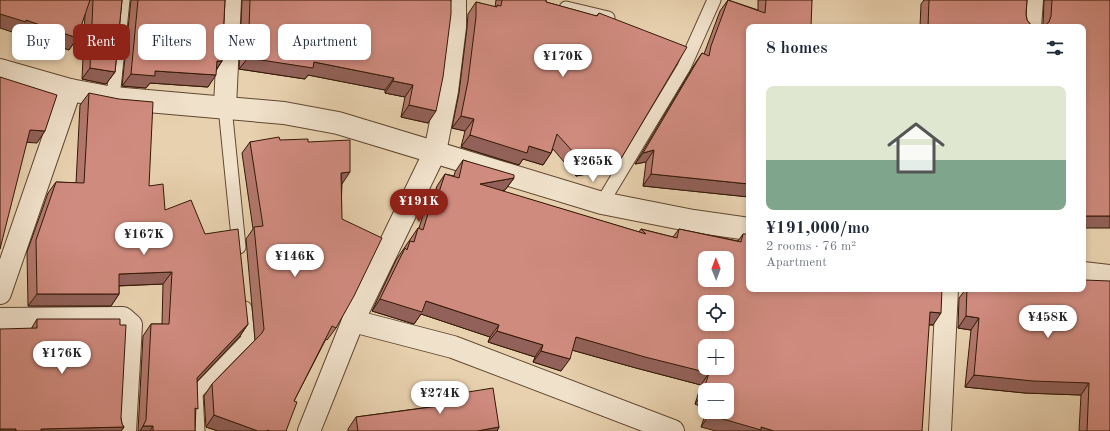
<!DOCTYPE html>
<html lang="en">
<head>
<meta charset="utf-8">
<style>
	:root { --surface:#fff; --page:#f6f6f7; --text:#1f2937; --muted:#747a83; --accent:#8f2418 }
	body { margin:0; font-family:"Old Standard TT",serif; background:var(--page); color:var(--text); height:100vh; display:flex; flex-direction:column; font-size:15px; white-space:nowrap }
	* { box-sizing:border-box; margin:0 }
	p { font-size:13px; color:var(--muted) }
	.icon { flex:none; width:22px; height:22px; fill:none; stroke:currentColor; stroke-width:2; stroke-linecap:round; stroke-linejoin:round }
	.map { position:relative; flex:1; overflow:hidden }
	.drawer { position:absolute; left:746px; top:24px; width:340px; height:268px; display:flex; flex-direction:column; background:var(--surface); border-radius:8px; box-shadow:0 2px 6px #0003 }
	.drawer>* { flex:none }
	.guide { position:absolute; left:12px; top:24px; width:380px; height:36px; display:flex; gap:8px }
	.needle { width:26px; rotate:359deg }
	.controls { position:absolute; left:698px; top:251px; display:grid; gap:8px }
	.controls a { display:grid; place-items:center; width:36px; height:36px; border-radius:8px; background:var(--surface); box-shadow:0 2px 6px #0003; font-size:20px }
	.price { position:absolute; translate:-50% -34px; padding:0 9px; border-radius:14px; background:#fff; color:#222; font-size:13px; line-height:26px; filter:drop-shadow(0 1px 2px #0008) }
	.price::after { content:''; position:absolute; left:50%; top:24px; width:12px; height:9px; margin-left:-6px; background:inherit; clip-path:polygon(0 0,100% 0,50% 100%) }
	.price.selected { background:var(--accent); color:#fff }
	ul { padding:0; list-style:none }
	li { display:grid; align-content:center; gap:8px; height:212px; padding:0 20px }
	li span { display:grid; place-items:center; height:124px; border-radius:8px; color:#555 }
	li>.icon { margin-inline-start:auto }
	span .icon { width:72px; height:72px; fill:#fffc; stroke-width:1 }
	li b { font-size:17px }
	h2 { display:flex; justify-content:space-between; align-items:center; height:48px; padding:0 20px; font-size:17px }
	.tag { padding:0 14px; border-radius:8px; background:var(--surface); box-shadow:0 2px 6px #0003; font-size:14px; line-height:36px }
	.tag.selected { background:var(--accent); color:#fff }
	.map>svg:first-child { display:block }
</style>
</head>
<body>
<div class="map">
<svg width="1110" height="431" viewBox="0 0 1110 431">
	<rect width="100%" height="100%" fill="#e8d1af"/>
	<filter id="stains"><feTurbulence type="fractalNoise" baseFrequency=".005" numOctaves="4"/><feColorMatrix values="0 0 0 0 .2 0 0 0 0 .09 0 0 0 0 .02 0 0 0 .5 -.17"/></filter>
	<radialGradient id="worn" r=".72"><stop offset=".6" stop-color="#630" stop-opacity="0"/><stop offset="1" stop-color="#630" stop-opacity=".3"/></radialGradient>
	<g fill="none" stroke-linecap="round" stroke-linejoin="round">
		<g stroke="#604730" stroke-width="15">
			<g id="service">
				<path d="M566,8L608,18"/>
				<path d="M113,98L123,0"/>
				<path d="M225,107L239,247"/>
				<path d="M602,203L684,67L714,0"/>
				<path d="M198,431L196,393L248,339L245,308"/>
			</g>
		</g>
		<g stroke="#604730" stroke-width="24">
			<g id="minor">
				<path d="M1030,27L1032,0"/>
				<path d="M0,70L70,90L113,98L284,113L338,123L602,203L693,221L749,229"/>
				<path d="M225,107L230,0"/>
				<path d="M1083,273L1110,276"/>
				<path d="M0,293L70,90"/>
				<path d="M0,319L123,318L131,325L125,431"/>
				<path d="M353,321L453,347L673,431"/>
				<path d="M309,431L353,321L435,152L447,91L455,27V0"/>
				<path d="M940,431L947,289"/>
			</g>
		</g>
		<use href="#service" stroke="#f0e1cb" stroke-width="13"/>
		<use href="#minor" stroke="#f0e1cb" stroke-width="22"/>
	</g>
	<g fill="#b3786d" stroke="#331906">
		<path d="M0,0H122L115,72L106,84L82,79L85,14L77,38L69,50L19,32L18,34Z"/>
		<path d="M131,0H225L222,61L217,69L208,87L150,83L146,88L122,86Z"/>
		<path d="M242,0H451L428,123L401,117L405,97L385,93V90L308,75L305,79L239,69Z"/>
		<path d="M496,0H546V2L596,16L599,13L622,157L613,169L576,176L553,149L551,153L543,165L523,159L519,165L461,147L465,131L452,128L459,93L467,28L468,14L476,2L495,7Z"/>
		<path d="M728,0L758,10V0H812L749,197L643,186L646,162L635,164L694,65L702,53L704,54L720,11Z"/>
		<path d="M924,0H1027L1026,14L1027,20L1031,25L1036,27H920L921,4Z"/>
		<path d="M1044,0H1110L1083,27L1043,26Z"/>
		<path d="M89,93L149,186L165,210L205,234L248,324L240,336L197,381L195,431H138L143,336L151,324H162L163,284L119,286V294L111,306H28L27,252L48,193L56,182L76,183L80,105Z"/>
		<path d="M280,140L342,184L336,328L327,340L326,339L294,401L286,431H218L206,427L204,396L212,384L255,340L246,239L253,229L242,153L250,142Z"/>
		<path d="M463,160L514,178L505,190L501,191L639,232L641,229L673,237L679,229L738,241L743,234L933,325H930L701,427L706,412H727V390H705V408L695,404L701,385L636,368L572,350L561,371L533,362L535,357L488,342L490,337L421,314L414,324L372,311L396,260L418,228H419L427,202L435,192L437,186L445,174L454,176L455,172Z"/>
		<path d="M1084,280L1110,431H1079L1081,395L1025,393L965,387L971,330L958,328L959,298L966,289H1083Z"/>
		<path d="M37,319L121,418L122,424L124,427L121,431H0L31,329Z"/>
		<path d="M437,397L499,427L497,431H348V429L356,417L430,407Z"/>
	</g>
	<g fill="#926159" stroke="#331906">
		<path d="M0,14L26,20L77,38L69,50L19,32L18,34L0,28Z"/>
		<path d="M248,58L314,62L394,78L385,90L308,75L305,79L239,69Z"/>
		<path d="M217,61H222L214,73Z"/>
		<path d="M90,68L115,72L106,84L82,79Z"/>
		<path d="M155,71L216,75L208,87L150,83L146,88L122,86L131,74Z"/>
		<path d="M393,81L413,85L405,97L385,93Z"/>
		<path d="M409,105L436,111L428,123L401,117Z"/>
		<path d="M461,116L474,119L465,131L452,128Z"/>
		<path d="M30,130L45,131L37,143L21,142Z"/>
		<path d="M470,135L529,146L551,153L543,165L523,159L519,165L461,147Z"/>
		<path d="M654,150L646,162L635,164L643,153Z"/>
		<path d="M622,157L613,169L576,176L584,164Z"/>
		<path d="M350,172L342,184L341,173Z"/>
		<path d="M651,174L749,184V197L643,186Z"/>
		<path d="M514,178L505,190L472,196L480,184Z"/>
		<rect x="1083" y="216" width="27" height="12"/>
		<path d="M172,272L163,284L111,286L119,274Z"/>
		<path d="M37,294H119L111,306H28Z"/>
		<path d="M380,299L426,301L499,325L490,337L421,314L414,324L372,311Z"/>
		<path d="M930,312L941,313L933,325L922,324Z"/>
		<path d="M966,316L979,318L971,330L958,328Z"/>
		<path d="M248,324L240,336L189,390L197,378Z"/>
		<path d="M497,331L543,345L535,357L488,342Z"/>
		<path d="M576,337L709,373L701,385L636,368L568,349Z"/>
		<path d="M541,351L570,359L561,371L533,362Z"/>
		<path d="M974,375L1089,383L1081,395L1025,393L965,387Z"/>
		<path d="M703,392L705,393V408L695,404Z"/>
		<path d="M214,415L258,431H218L206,427Z"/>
		<path d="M709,415L761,427L774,431H716L701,427Z"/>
		<path d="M143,426H153L150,431H140Z"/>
		<path d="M124,427L121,431H40L41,429Z"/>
		<path d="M499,427L497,431H477Z"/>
		<path d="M0,429H16L15,431H0Z"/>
	</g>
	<g fill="#d08b7f" stroke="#331906" fill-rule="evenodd">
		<path d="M0,0H90L77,38L26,20V22L0,14Z"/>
		<path d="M93,0H122L115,72L90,68Z"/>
		<path d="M138,0H225L222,61H217L216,75L155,71V76L131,74Z"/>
		<path d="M250,0H451V14L443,77L436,111L409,105L413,85L393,81L394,78L314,62L313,68L248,58Z"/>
		<path d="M502,0H546V2L597,16L599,13L687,47L622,157L584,164L557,134L551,153L529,146L527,153L470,135L474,119L461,116L468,81L476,17V2L497,7V5L501,6Z"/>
		<path d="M728,0L765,13L766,0H812L811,27H749V184L651,174L654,150L643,153L702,53L709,56L711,46Z"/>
		<path d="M929,0H1027L1026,14L1027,20L1031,25L1036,27H928Z"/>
		<path d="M1052,0H1110V216H1083V27H1039L1044,26L1049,22L1051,16Z"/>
		<path d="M0,77L57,95L45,131L30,130L0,249Z"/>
		<path d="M89,93L119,99L153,102L149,186L163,184L165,210L191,200L205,234L238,229L248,324L197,378L198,409L195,408V431H153V426H143L146,420L151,324H169L172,272L119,274V294H37L36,240L56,182L84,183Z"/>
		<path d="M279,137L280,140L308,139V142L350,140V172L341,173L342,219L382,238L354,296L336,328L332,326L294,401L297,402L286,431H270L267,430V431H258L214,415L212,384L262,333L264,329L254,227L263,226L250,142Z"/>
		<path d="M463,160L514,175V178L480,184L646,234L641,229L677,238L679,229L741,242L743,234H749V289H942L941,313L930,312L922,431H774L761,427V430L709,415L710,412H727V390H705V393L703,392L709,373L645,357L576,337L570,359L541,351L543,345L497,331L499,325L426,301L422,312L380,299L405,248L407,250L410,241L414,242L418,228L423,230L435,191L439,192L445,174L459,178ZM705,258H727V280H705ZM705,302H727V324H705ZM705,346H727V368H705Z"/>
		<path d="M1083,278H1084V280L1110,281V431H1087L1089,383L1033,381L974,375L979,318L966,316L967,289H1083Z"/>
		<path d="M37,319H120V325H126L121,418L122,424L124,427L41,429V431H16V429H0V329L37,328Z"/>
		<path d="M493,388L499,427L477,431H358L356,417L439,406L437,397Z"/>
	</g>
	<rect width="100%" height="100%" filter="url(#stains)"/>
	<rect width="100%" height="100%" fill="url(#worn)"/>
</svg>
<div class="controls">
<a><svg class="needle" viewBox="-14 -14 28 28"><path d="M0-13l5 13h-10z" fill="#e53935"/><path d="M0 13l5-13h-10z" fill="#747a83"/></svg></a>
<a><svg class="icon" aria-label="locate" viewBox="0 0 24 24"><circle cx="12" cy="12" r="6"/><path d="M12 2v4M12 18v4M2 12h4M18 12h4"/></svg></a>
<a>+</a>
<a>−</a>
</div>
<b class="price" style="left:563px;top:78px">¥170K</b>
<b class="price" style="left:593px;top:183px">¥265K</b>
<b class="price selected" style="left:419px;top:223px">¥191K</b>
<b class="price" style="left:144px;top:256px">¥167K</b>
<b class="price" style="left:295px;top:278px">¥146K</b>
<b class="price" style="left:1048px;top:339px">¥458K</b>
<b class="price" style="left:62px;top:375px">¥176K</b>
<b class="price" style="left:440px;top:415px">¥274K</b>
<div class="guide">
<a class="tag">Buy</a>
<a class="tag selected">Rent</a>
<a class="tag">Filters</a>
<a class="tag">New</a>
<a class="tag">Apartment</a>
</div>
<section class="drawer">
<h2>8 homes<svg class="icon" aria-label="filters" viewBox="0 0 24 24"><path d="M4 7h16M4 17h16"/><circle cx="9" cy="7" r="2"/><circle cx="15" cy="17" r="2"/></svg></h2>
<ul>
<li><span style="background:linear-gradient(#dfe7d0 60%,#7fa58c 0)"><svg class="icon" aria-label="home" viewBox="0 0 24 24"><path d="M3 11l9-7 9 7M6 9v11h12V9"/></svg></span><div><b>¥191,000/mo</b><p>2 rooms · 76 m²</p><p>Apartment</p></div></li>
</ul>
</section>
</div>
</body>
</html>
